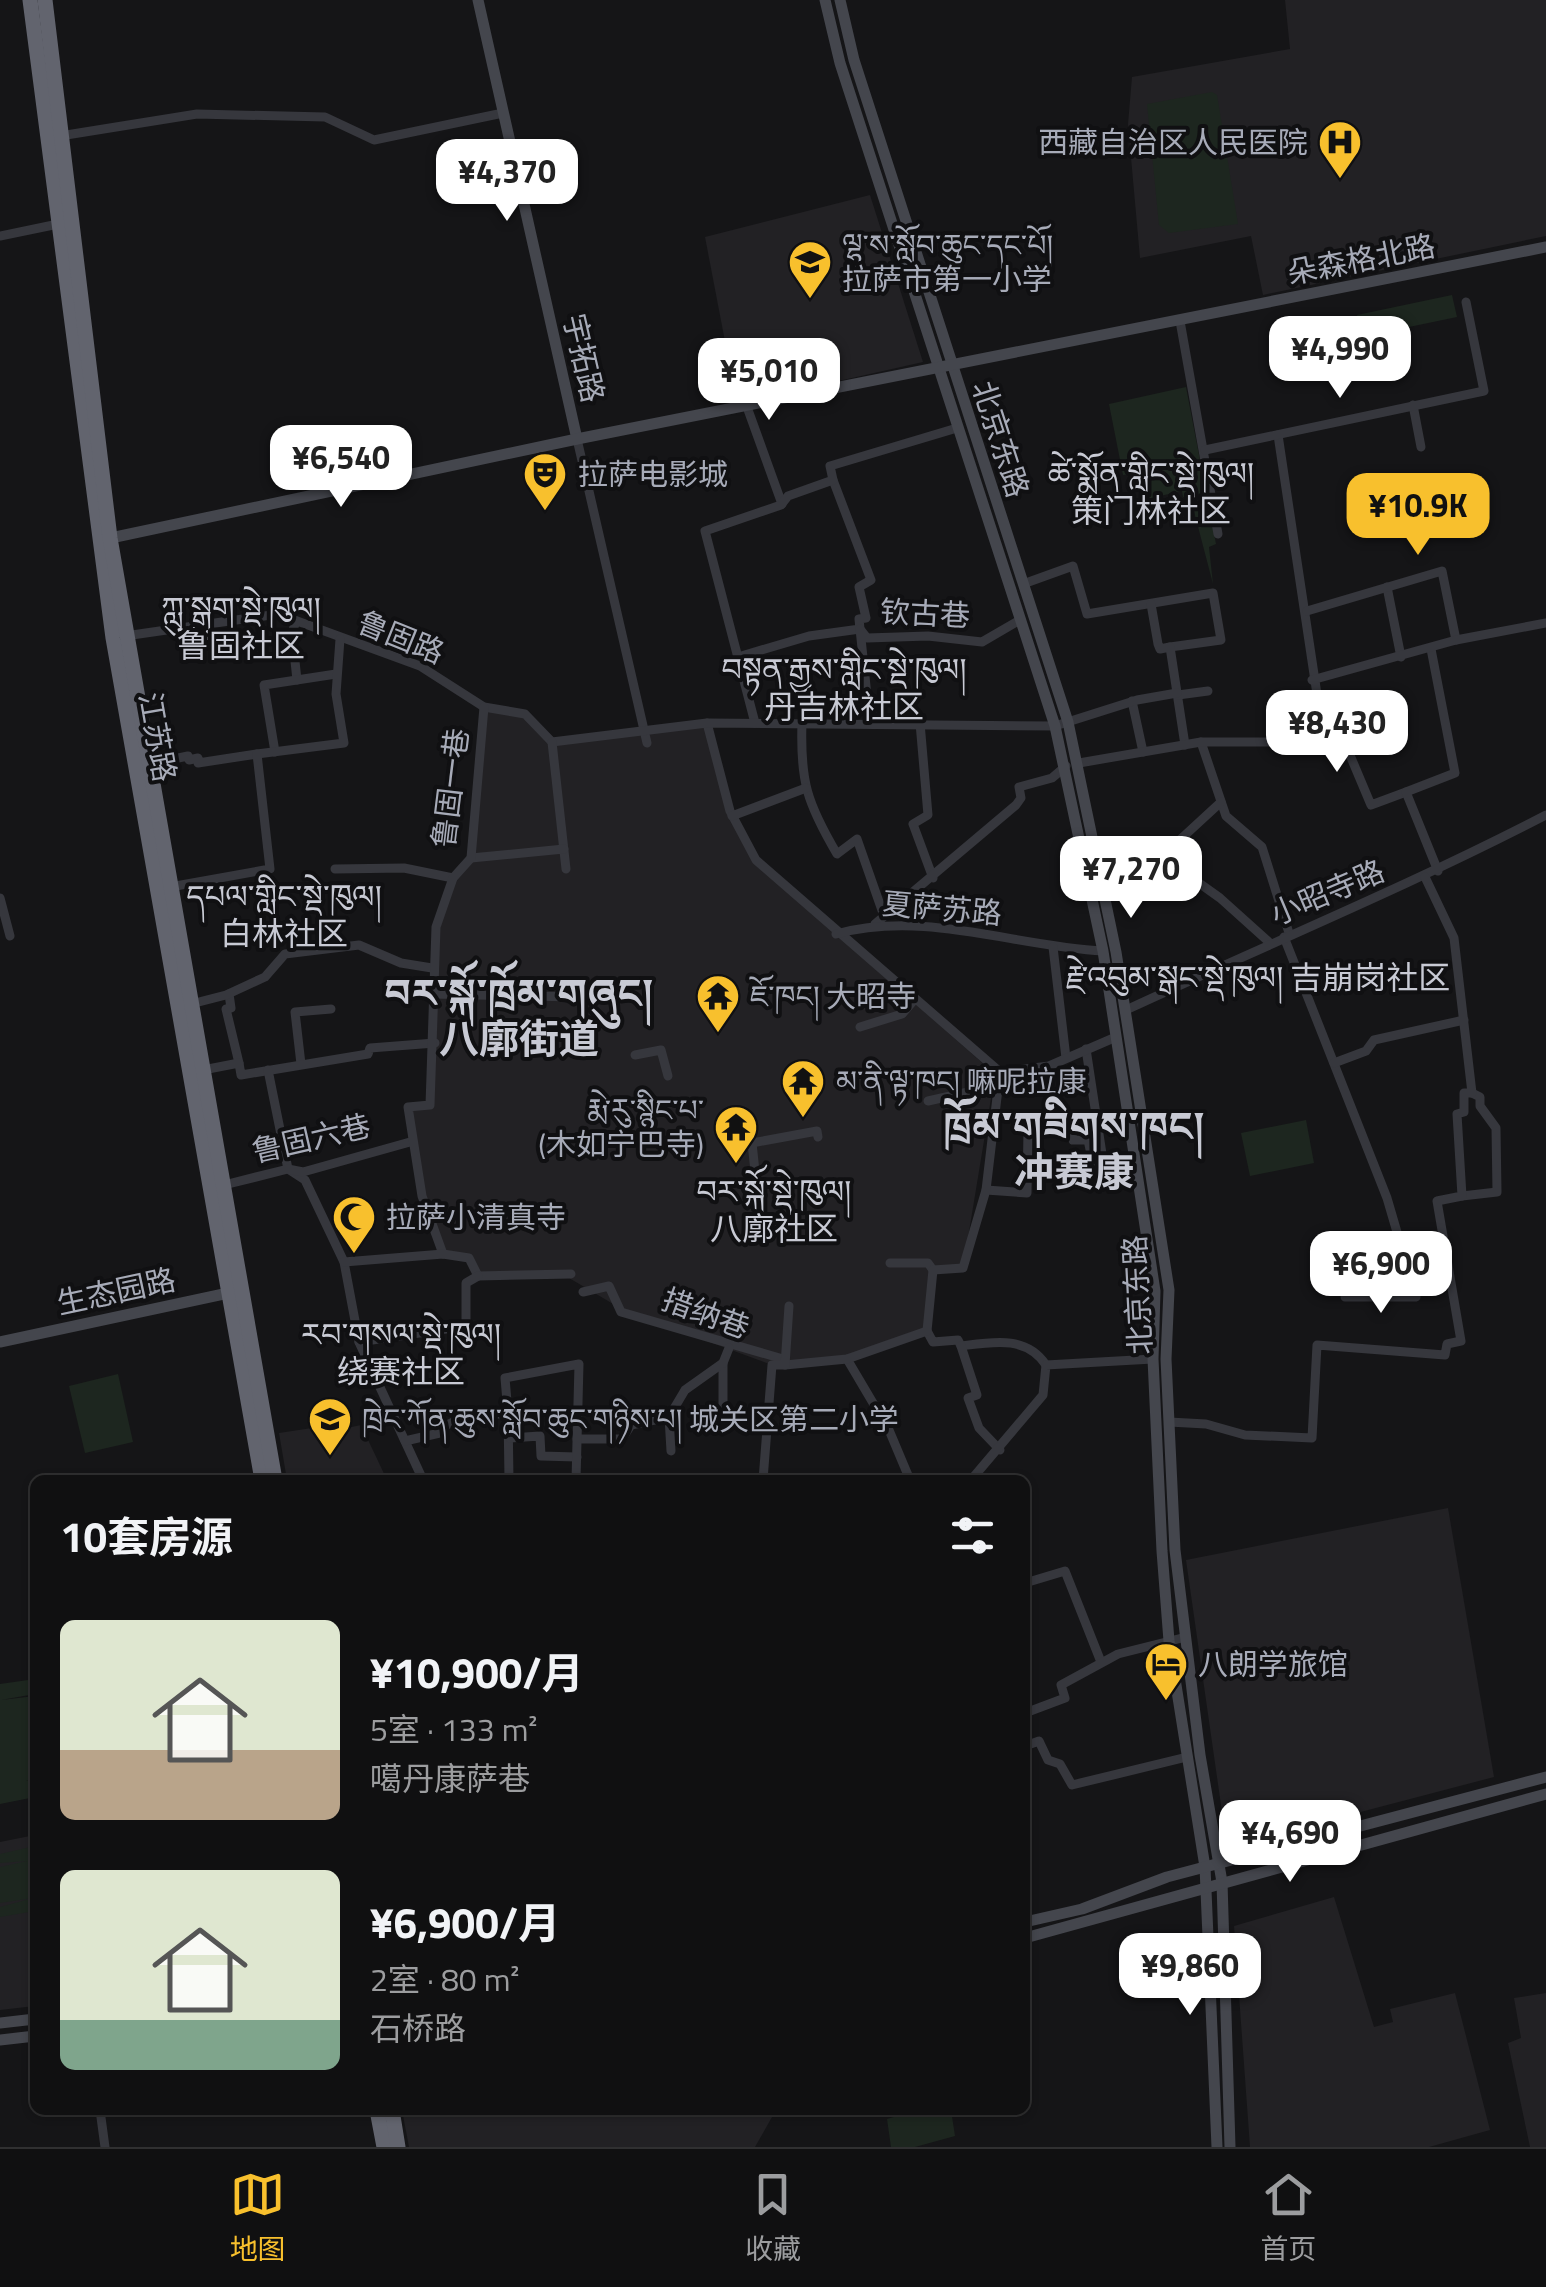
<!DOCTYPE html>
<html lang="zh">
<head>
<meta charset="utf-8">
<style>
	:root { --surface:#101011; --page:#19191a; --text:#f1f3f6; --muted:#9c9d9f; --line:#303031; --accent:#f8c02d }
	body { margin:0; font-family:"Titillium Web","Noto Sans SC","Noto Serif Tibetan",sans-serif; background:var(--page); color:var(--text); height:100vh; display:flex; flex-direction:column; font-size:38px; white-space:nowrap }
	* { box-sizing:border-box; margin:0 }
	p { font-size:32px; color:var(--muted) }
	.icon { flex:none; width:55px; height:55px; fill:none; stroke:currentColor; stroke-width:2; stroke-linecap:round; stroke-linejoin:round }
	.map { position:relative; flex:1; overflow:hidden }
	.panel { position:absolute; left:30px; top:1475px; width:1000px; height:640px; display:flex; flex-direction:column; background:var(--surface); border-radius:15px; box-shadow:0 2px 8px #0004,0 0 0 2px var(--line) }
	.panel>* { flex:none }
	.price { position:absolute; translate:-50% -85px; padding:0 22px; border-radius:20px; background:#fff; color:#222; font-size:32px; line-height:65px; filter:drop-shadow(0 2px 5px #0008) }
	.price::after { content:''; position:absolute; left:50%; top:60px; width:30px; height:22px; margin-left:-15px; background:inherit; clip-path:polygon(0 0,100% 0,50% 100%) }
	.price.on { background:var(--accent); color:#111 }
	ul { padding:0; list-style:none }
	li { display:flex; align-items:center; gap:30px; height:250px; padding:0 30px }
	li span { display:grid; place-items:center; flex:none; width:280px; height:200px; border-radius:15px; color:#555 }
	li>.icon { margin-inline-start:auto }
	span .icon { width:120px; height:120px; fill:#fffc; stroke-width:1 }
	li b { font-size:42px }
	h2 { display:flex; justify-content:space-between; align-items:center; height:120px; padding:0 30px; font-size:42px }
	.tab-bar { display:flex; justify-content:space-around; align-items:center; height:140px; border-top:2px solid var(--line); background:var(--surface); font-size:28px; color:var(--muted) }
	.tab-bar a { display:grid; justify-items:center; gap:5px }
	.tab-bar .on { color:var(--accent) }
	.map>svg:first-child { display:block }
</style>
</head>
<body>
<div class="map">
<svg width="1546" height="2147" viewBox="0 0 1546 2147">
	<rect width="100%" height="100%" fill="#151517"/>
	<g fill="#222124">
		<path d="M1285,0H1546V236L1263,295L1251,236L1140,258L1128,124L1132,77L1290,49Z"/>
		<path d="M870,195L923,362L737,404L705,237Z"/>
		<path d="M484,707L530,719L552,742L707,723L730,811L752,851L836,934L995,1074L963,1268L933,1270L927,1331L847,1359L772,1365L625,1311L564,1275L478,1276L469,1258L443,1254L413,1155L408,1107L429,1105L433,955L453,878L471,857Z"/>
		<path d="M361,1425L387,1480H287L279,1433L312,1428L314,1435Z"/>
		<path d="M1448,1508L1494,1777L1227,1847L1186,1560Z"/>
		<path d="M35,1835V2006L0,2010V1842Z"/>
		<path d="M1334,1897L1374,2027L1393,2022L1390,2009L1455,1993L1490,2130L1429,2147H1250L1234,1926Z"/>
		<path d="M1546,1993V2147H1530L1508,2043L1521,2038L1514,1998Z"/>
		<path d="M402,2110H776L755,2147H409Z"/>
	</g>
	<g fill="#1d261f">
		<path d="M1212,92L1217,95L1238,224L1169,233L1159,225L1147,104Z"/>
		<path d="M1452,295L1457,317L1361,337L1357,315Z"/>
		<path d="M1186,387L1216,544L1209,547L1213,584L1190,496L1183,497L1182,491L1147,499L1143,481L1134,474L1123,475L1109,404Z"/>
		<path d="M1306,1120L1314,1163L1250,1176L1241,1133Z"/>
		<path d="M118,1374L133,1442L85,1453L69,1386Z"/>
		<path d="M35,1679V1694L1,1700L35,1696V1779L26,1781H35V1797L0,1804V1684Z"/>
		<path d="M35,1846V1865L28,1862L35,1911L0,1917V1907L33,1898L0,1903V1867L27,1861L0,1863V1854Z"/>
		<path d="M917,2110H951L955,2136L915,2147H891L887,2119Z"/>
	</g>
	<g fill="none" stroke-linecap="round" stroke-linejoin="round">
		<g stroke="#36373d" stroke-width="9">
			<path d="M60,136L197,114L325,117L374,140L503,113"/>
			<path d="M0,236L63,223"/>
			<path d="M1180,321L1218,534"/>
			<path d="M1413,405L1421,447"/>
			<path d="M747,407L782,504"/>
			<path d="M1278,435L1323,734L1339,729L1371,805L1406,792"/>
			<path d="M577,439L647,743"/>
			<path d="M1205,450L1484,391L1466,302"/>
			<path d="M1023,584L1073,566L1087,614L1213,593L1221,640L1170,647"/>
			<path d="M1387,587L1401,657"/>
			<path d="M1151,604L1158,644L1160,649L1170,647L1185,745"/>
			<path d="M1307,611L1442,571L1456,640"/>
			<path d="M296,621L292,633L297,680"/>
			<path d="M125,636L278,614L420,666L484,707L525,714L552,742"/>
			<path d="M1431,649L1455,773L1406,792L1438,871"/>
			<path d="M738,657L809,636L860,629L859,619L866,618L859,587L871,580L833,480"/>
			<path d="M1312,680L1456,640L1546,623"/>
			<path d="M1178,695L1208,691"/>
			<path d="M1132,701L1143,752"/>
			<path d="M707,723L730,811L756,860L1000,1072"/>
			<path d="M755,723L705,531L781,505L788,496L833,480L830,466L957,428"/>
			<path d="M802,723C800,781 807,803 837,854L857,839L884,916"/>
			<path d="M920,723L928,815L913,824L933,878"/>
			<path d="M870,724L860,629L867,638L928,636L982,642L1020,620"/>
			<path d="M552,742L707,723L1055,726L1137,700L1177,693"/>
			<path d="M552,742L566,869"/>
			<path d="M1201,742L1226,816L1262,847L1289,933"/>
			<path d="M275,752L264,685L336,674"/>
			<path d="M1079,763L1201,742H1286L1323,734"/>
			<path d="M149,764L188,756L189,760L198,758V763L257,754"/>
			<path d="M732,816L806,788"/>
			<path d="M471,858L564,849"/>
			<path d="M1164,858L1220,898L1270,943"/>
			<path d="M335,869L404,868L453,878"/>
			<path d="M170,887L270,869L257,754L344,743L336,694L340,639"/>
			<path d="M1104,888L1133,883L1221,802"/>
			<path d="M0,898L10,936"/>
			<path d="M875,924L1016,805L1021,798L1019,787L1052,778L1066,766"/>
			<path d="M836,934C925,910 1013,946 1103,951"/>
			<path d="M1284,937L1387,1198L1416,1297H1345"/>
			<path d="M1053,947L1066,1058"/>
			<path d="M229,994L231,1008L226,1009L239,1063"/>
			<path d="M433,994L575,997"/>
			<path d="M191,1004L226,995L265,977L285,954L359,945L401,963L432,968"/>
			<path d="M1126,1010C1266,945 1409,886 1546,815"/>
			<path d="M860,1027L902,1014L914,1000"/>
			<path d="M1086,1049L1104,1167"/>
			<path d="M635,1055L661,1050L668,1076"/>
			<path d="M1334,1063L1366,1051L1374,1040L1464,1020"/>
			<path d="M301,1064L295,1012L331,1009"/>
			<path d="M203,1070L239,1063L241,1075L368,1054L370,1048L435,1043"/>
			<path d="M268,1070L288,1169L305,1180L344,1262L359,1342L423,1480"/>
			<path d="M1000,1072L1049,1066L1116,1037"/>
			<path d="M928,1101L995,1086"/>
			<path d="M224,1185L288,1169L303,1172L410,1142"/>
			<path d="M986,1190L1027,1193L1028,1129L1071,1126L1073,1140H1088L1094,1168L1135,1162"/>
			<path d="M1462,1196L1497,1192L1496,1128L1480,1106V1097L1472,1093"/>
			<path d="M759,1209L752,1143L817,1131L818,1137"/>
			<path d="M443,1254L422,1196L408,1107L430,1105L436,927L453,878L471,858L484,707"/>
			<path d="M344,1262L443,1254L469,1258L478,1276"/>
			<path d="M890,1263H928L933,1270"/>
			<path d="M478,1276L571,1274"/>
			<path d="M583,1292L609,1286L621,1312L783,1359"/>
			<path d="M927,1331L933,1342L958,1340L961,1346C992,1342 1026,1335 1046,1365"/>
			<path d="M359,1342L466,1326V1283L478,1276"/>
			<path d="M961,1346L977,1395L968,1398L979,1428L1000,1450"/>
			<path d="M847,1359L889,1430L910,1480"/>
			<path d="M723,1363V1418"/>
			<path d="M785,1365L847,1359L927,1331L933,1270L963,1268L986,1190L1000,1072"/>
			<path d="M508,1413L509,1480"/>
			<path d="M669,1417L671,1451"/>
			<path d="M1169,1422L1206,1424L1245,1435L1312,1438L1317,1345L1445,1355L1447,1344L1461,1341L1437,1201L1462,1196L1457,1114L1464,1112V1093H1472L1454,938L1425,877"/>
			<path d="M510,1438L540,1436L541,1456L577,1457"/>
			<path d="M577,1439H622L631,1425L669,1417L685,1390L723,1363L729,1348"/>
			<path d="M405,1441L444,1432L443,1427L461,1418L508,1413L505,1378L579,1364L576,1480"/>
			<path d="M763,1480L772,1365H785L789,1306"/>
			<path d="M971,1480L1043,1395L1046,1365L1153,1359"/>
			<path d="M1025,1583L1065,1571L1101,1662"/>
			<path d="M1025,1713L1065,1698L1061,1685L1118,1654L1186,1637"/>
			<path d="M1025,1746L1039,1741L1048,1760L1060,1764L1072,1785L1187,1757"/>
			<path d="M100,2110L105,2147"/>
		</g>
		<g stroke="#44464d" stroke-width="11">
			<path d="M478,0L577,439"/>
			<path d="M825,0L840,63L1055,726L1103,951L1155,1291L1153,1359L1162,1551L1169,1641L1205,1867L1217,2147"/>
			<path d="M840,0L854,60L1068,722L1116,952L1169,1290L1166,1359L1175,1550L1200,1755L1222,1882L1230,2147"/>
			<path d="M106,539L577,439L1546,247"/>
			<path d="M0,1342L233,1292"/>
			<path d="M1025,1922L1082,1909L1167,1877L1546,1777"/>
			<path d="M1025,1938L1546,1794"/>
			<path d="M0,2023L35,2019"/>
			<path d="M0,2040L35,2036"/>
		</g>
		<g stroke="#62646e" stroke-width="15">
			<path d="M30,0L113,638L262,1480"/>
			<path d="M45,0L110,538L275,1480"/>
			<path d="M377,2110L384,2147"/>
			<path d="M392,2110L398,2147"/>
		</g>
	</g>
	<defs>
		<g id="hospital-pin" transform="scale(2.25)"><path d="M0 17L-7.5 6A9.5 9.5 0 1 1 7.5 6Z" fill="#f8c02d" stroke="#101012"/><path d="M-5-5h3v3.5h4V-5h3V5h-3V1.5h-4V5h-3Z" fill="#111"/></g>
		<g id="school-pin" transform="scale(2.25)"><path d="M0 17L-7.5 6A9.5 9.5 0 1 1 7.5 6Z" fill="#f8c02d" stroke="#101012"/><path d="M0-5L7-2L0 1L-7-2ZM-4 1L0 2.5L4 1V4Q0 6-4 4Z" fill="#111"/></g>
		<g id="theatre-pin" transform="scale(2.25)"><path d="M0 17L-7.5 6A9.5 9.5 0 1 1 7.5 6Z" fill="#f8c02d" stroke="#101012"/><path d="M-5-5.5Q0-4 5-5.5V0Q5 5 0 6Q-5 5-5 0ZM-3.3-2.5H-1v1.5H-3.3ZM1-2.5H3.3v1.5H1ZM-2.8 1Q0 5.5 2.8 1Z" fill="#111"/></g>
		<g id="temple-pin" transform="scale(2.25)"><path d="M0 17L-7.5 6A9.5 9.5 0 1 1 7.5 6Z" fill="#f8c02d" stroke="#101012"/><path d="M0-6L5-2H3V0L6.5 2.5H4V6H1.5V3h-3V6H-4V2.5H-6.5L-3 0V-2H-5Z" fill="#111"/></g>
		<g id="mosque-pin" transform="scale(2.25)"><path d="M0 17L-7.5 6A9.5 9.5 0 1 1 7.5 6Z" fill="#f8c02d" stroke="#101012"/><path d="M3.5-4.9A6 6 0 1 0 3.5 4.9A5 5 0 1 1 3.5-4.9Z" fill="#111"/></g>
		<g id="hotel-pin" transform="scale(2.25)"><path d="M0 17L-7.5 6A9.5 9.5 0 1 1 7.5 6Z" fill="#f8c02d" stroke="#101012"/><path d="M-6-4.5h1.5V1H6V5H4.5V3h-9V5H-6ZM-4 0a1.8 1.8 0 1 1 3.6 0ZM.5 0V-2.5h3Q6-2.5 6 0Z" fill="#111"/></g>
	</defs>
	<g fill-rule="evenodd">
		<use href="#hospital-pin" x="1340" y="142"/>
		<use href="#school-pin" x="810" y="262"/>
		<use href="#theatre-pin" x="545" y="474"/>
		<use href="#temple-pin" x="718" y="996"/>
		<use href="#temple-pin" x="803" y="1081"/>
		<use href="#temple-pin" x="736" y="1127"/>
		<use href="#mosque-pin" x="354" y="1217"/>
		<use href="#school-pin" x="330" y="1419"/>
		<use href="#hotel-pin" x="1166" y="1664"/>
	</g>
	<g text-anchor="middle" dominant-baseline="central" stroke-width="8" stroke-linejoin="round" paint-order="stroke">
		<g font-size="30" fill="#a7abb8" stroke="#101012" text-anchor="start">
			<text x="1308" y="142" text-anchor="end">西藏自治区人民医院</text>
			<text x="842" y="245">ལྷ་ས་སློབ་ཆུང་དང་པོ།<tspan x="842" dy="34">拉萨市第一小学</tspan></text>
			<text x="578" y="474">拉萨电影城</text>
			<text x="750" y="996">ཇོ་ཁང། 大昭寺</text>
			<text x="836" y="1081">མ་ནི་ལྟ་ཁང། 嘛呢拉康</text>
			<text x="704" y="1110" text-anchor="end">རྨེ་རུ་སྙིང་པ་<tspan x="704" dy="34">(木如宁巴寺)</tspan></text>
			<text x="386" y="1217">拉萨小清真寺</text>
			<text x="362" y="1419">ཁྲེང་ཀོན་ཆུས་སློབ་ཆུང་གཉིས་པ། 城关区第二小学</text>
			<text x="1198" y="1664">八朗学旅馆</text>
		</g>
		<g font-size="30" fill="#a7abb8" stroke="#101012">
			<text transform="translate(1361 259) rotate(-11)">朵森格北路</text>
			<text transform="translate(584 358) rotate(77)">宇拓路</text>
			<text transform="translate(1001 439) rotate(72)">北京东路</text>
			<text transform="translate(925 613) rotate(3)">钦古巷</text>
			<text transform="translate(401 637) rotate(22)">鲁固路</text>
			<text transform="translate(158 737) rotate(80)">江苏路</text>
			<text transform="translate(450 788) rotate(-83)">鲁固一巷</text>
			<text transform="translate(1327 892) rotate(-23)">小昭寺路</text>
			<text transform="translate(942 908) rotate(5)">夏萨苏路</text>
			<text transform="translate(311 1138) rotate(-13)">鲁固六巷</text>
			<text transform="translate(116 1291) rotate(-12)">生态园路</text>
			<text transform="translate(1137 1295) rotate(-93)">北京东路</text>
			<text transform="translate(706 1313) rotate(20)">措纳巷</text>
		</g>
		<g font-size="32" fill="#c8cad4" stroke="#101012">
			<text x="1151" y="473">ཚེ་སྨོན་གླིང་སྡེ་ཁུལ།<tspan x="1151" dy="37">策门林社区</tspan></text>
			<text x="241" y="608">ཀླུ་སྒུག་སྡེ་ཁུལ།<tspan x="241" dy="37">鲁固社区</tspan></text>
			<text x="844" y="669">བསྟན་རྒྱས་གླིང་སྡེ་ཁུལ།<tspan x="844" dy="37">丹吉林社区</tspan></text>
			<text x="284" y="896">དཔལ་གླིང་སྡེ་ཁུལ།<tspan x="284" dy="37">白林社区</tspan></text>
			<text x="1258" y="977">རྗེ་འབུམ་སྒང་སྡེ་ཁུལ། 吉崩岗社区</text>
			<text x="774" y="1191">བར་སྐོ་སྡེ་ཁུལ།<tspan x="774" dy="37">八廓社区</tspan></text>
			<text x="401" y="1334">རབ་གསལ་སྡེ་ཁུལ།<tspan x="401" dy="37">绕赛社区</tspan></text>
		</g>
		<g font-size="40" font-weight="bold" fill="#c8cad4" stroke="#101012">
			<text x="519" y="992">བར་སྐོ་ཁྲོམ་གཞུང།<tspan x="519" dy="46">八廓街道</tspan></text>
			<text x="1074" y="1125">ཁྲོམ་གཟིགས་ཁང།<tspan x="1074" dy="46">冲赛康</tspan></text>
		</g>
	</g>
</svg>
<b class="price" style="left:507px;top:224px">¥4,370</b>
<b class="price" style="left:1340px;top:401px">¥4,990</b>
<b class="price" style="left:769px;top:423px">¥5,010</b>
<b class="price" style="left:341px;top:510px">¥6,540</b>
<b class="price on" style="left:1418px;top:558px">¥10.9K</b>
<b class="price" style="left:1337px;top:775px">¥8,430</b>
<b class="price" style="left:1131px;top:921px">¥7,270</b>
<b class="price" style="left:1381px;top:1316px">¥6,900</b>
<b class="price" style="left:1290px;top:1885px">¥4,690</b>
<b class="price" style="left:1190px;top:2018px">¥9,860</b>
<section class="panel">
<h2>10套房源<svg class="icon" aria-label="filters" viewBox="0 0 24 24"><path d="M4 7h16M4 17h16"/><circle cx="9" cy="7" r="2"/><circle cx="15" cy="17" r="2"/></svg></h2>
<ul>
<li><span style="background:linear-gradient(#dfe7d0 65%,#b9a48a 0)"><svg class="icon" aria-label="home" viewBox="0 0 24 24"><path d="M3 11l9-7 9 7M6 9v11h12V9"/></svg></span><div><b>¥10,900/月</b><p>5室 · 133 m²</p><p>噶丹康萨巷</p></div></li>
<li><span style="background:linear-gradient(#dfe7d0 75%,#7fa58c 0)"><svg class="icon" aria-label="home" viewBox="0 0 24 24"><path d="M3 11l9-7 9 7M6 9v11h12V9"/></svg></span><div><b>¥6,900/月</b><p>2室 · 80 m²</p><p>石桥路</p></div></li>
</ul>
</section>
</div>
<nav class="tab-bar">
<a class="on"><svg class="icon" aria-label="map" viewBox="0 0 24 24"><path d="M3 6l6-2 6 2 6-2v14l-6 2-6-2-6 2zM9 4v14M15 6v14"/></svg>地图</a>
<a><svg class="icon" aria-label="saved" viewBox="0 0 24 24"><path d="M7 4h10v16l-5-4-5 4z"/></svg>收藏</a>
<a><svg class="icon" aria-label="home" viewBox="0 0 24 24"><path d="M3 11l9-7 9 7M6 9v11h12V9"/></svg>首页</a>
</nav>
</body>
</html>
